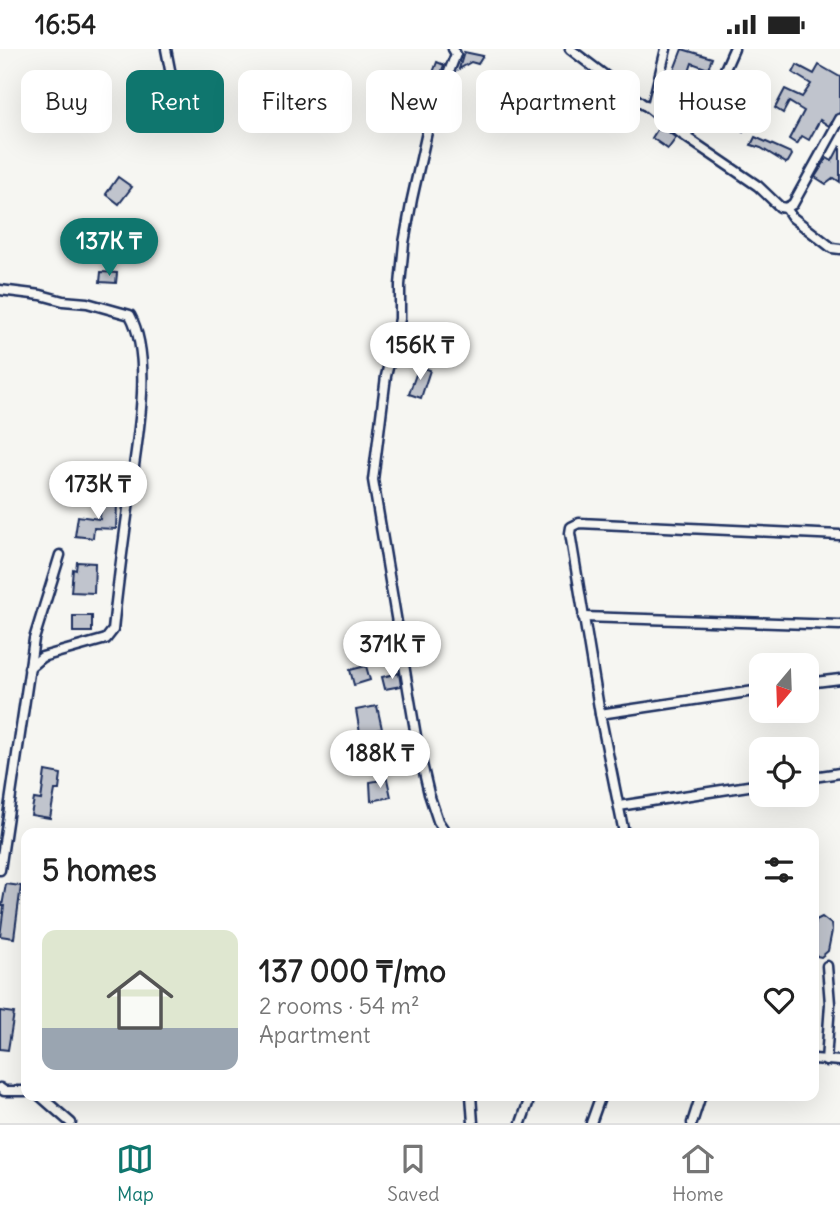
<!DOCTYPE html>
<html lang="en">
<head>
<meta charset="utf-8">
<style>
	:root { --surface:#fff; --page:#f6f6f6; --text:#222; --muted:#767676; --line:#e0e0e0; --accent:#0f766e }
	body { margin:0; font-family:Delius,sans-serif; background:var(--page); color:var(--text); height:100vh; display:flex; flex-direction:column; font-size:26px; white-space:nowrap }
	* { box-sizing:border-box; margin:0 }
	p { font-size:23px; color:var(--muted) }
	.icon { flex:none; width:38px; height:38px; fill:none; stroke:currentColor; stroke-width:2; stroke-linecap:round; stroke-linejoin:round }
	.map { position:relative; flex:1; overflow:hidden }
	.drawer { position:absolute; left:21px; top:779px; width:798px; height:273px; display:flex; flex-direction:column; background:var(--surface); border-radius:14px; box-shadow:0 7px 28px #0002 }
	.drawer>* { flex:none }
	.hud { position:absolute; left:21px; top:21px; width:798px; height:63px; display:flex; gap:14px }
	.needle { width:46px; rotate:199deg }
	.tools { position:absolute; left:749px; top:604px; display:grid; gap:14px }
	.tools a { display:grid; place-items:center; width:70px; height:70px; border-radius:14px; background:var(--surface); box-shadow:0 7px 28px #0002; font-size:35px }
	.price { position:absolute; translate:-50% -60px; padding:0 16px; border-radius:24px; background:#fff; color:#222; font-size:23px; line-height:46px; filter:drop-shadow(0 2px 4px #0008) }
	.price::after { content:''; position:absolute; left:50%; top:42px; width:21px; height:16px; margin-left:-10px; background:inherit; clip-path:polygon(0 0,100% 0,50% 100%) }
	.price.on { background:var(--accent); color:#fff }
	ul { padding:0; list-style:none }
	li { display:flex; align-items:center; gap:21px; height:175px; padding:0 21px }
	li span { display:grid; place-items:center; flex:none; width:196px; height:140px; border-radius:14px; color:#555 }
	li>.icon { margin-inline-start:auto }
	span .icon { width:84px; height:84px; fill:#fffc; stroke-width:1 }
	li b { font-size:30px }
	h2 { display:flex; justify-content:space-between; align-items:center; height:84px; padding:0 21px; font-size:30px }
	.tag { padding:0 24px; border-radius:14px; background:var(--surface); box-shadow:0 7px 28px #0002; font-size:24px; line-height:63px }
	.tag.on { background:var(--accent); color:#fff }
	.status { display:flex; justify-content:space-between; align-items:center; height:49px; padding:0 35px; background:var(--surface); direction:ltr }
	.status svg { height:19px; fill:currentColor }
	.menu { display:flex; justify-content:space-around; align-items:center; height:98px; border-top:2px solid var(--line); background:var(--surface); font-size:19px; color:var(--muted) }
	.menu a { display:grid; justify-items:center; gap:4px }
	.menu .on { color:var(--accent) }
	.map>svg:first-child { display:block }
</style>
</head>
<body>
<div class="status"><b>16:54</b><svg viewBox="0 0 49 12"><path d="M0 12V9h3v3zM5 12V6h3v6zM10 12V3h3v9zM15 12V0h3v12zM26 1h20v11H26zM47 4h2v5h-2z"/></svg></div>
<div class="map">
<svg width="840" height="1074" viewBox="0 0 840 1074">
	<rect width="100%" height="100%" fill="#f6f6f2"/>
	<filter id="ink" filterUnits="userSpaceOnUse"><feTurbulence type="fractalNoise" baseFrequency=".0143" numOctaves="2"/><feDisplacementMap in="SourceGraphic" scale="14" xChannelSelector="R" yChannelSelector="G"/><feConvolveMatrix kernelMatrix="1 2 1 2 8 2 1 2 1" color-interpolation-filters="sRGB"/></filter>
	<g filter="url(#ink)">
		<g fill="#c0c4cd" stroke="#1b2f5e" stroke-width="2">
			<path d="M682,0L712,9L708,20L692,14L684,38L697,43L691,60L667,51L677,22L674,21Z"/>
			<path d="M464,3L483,7L478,15L471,13L459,20Z"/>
			<path d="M437,13L444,16L432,48L425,45Z"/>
			<path d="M797,16L814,25L819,16L840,28V64L835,66L829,77L820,71L809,91L802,87L797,95L789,90L804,62L789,53L783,64L775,59L785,40L802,48L811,35L793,24Z"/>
			<path d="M391,22L417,33L404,50L378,44L382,33H386Z"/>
			<path d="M148,52L167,56L164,70L145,65Z"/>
			<path d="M738,62L751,68L743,83L736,79L737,76L730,71L732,65L736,66Z"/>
			<path d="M660,76L676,89L668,100L652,89Z"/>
			<path d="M755,88L791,104L792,106L788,113L786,114L761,99L751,96Z"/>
			<path d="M840,97V133L834,129L826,135L815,128L827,109L832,112Z"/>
			<path d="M118,128L132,138L119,155L106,145Z"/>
			<path d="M101,223L117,224L116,234L100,233Z"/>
			<path d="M419,317L430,321L421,349L409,345Z"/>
			<path d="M107,427L115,429V433L122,434L120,443L105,439Z"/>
			<path d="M101,454L117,455L116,480L94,479L93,489L75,487L78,467L100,470Z"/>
			<path d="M77,513L95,514L94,544L71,543L73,520L76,521Z"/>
			<rect x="73" y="567" width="19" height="16"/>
			<path d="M366,617L370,631L354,636L350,621Z"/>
			<path d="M399,624L401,637L385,640L382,628Z"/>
			<path d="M377,657L382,680L360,684L356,661Z"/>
			<path d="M45,722L61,725L59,741H55L50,769L31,766L34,750L41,751Z"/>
			<path d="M387,730L391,748L371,752L370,733Z"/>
			<path d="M6,835L21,837L14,889L0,887L4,857H2Z"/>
			<path d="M822,868L831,875L832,882L828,902L821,908L817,907L814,903V883L816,871Z"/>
			<path d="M0,962L14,964L8,1001L0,1000Z"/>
		</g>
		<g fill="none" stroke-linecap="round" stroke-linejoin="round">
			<g stroke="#1b2f5e" stroke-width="13">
				<g id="street">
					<path d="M570,0L644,56L652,57L666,0"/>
					<path d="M158,46L172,31L166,0"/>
					<path d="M645,56L683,86L688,84L699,67L706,44L718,36L734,0"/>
					<path d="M683,86L758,137L780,158L786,159L793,155L840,70"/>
					<path d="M786,159L792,168L832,199L840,200"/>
					<path d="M0,241L41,246L63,252L87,254L130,266C153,308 138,386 132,431C125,481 118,531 113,581L106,590L42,608L29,619"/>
					<path d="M583,568L840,576"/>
					<path d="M807,634L840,630"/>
					<path d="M600,665L761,641"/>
					<path d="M807,729L840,724"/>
					<path d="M619,757L761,735"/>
					<path d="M446,784L438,772L429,745L417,693L373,431L386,327L400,270V236L404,194L412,150L429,74L456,5L453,0"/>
					<path d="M624,784L600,665L570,484L571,478L579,474L840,486"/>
					<path d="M0,821L34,590L60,506"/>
					<path d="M814,1010L840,1012"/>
					<path d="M826,1012L830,955L827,917"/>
					<path d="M0,1039L4,1042H26"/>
					<path d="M39,1046L71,1074"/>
					<path d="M471,1046L473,1074"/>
					<path d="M521,1074L531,1046"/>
					<path d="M591,1074L601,1046"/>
					<path d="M692,1074L701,1046"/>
				</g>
			</g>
			<use href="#street" stroke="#f6f6f2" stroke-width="8"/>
		</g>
	</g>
</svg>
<div class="tools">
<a><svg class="needle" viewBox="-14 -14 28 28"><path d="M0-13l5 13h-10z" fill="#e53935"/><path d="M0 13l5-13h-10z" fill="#767676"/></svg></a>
<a><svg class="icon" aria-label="locate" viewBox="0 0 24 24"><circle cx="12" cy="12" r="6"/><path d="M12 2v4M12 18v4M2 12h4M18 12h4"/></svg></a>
</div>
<b class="price on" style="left:109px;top:229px">137K ₸</b>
<b class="price" style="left:420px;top:333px">156K ₸</b>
<b class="price" style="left:98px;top:472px">173K ₸</b>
<b class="price" style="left:392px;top:632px">371K ₸</b>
<b class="price" style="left:380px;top:741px">188K ₸</b>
<div class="hud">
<a class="tag">Buy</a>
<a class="tag on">Rent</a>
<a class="tag">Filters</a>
<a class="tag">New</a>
<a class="tag">Apartment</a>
<a class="tag">House</a>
</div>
<section class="drawer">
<h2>5 homes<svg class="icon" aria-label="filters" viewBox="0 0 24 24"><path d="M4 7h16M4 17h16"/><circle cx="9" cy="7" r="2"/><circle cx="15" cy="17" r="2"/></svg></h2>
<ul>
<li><span style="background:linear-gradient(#dfe7d0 70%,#9aa5b1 0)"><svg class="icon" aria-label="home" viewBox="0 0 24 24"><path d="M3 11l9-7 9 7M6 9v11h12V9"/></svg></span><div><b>137 000 ₸/mo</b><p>2 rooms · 54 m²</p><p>Apartment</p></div><svg class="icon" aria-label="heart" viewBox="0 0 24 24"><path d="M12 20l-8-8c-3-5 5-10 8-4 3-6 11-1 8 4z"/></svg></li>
</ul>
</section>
</div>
<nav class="menu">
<a class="on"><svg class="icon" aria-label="map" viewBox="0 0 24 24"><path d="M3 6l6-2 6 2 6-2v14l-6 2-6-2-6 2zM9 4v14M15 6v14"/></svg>Map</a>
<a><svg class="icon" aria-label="saved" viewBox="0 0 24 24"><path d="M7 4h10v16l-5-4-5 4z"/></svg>Saved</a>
<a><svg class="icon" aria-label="home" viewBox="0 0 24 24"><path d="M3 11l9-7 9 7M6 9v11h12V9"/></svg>Home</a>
</nav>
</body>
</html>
